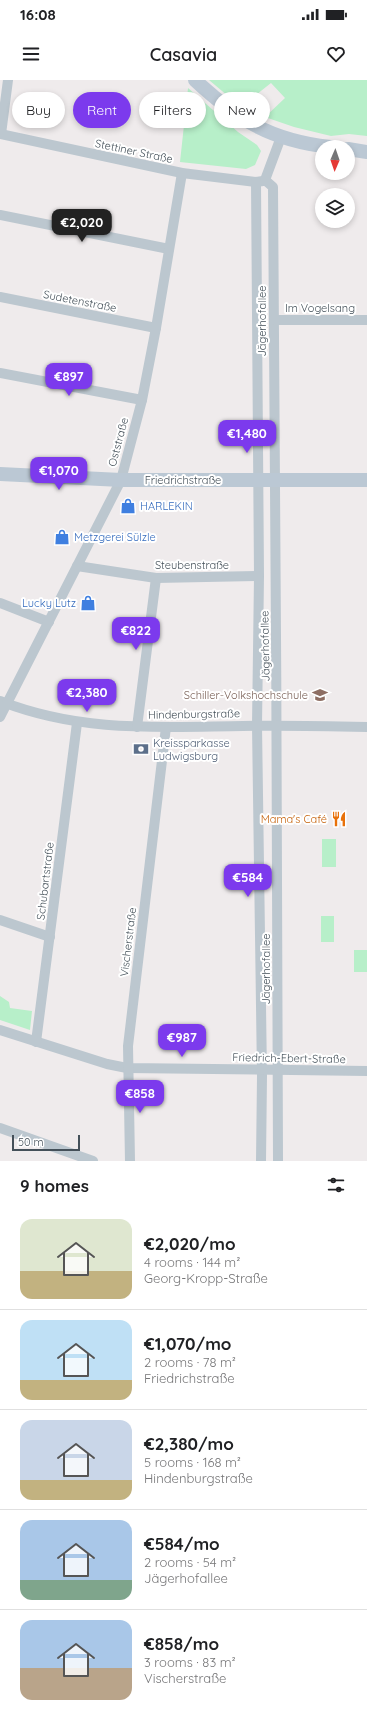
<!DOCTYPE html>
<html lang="en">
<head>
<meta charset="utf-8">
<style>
	:root { --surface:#fff; --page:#f2f2f2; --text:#202124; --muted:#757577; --line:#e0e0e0; --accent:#7c3aed }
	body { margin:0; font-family:Quicksand,sans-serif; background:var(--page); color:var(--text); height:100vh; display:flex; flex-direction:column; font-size:15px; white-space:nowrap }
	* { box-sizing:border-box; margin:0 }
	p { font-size:13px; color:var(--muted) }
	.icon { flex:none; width:22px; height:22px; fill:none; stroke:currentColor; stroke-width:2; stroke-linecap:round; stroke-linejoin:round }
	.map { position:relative; height:1081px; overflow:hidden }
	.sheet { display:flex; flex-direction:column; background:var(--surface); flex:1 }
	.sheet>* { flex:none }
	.banner { position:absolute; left:12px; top:12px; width:343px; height:36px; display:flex; gap:8px }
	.needle { width:26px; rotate:182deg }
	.buttons { position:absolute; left:315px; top:60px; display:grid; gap:8px }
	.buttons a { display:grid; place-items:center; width:40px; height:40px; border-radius:50%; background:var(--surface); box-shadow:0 2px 6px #0003; font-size:20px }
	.scale { position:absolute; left:12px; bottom:10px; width:68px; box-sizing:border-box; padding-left:4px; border:2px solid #445059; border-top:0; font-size:11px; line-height:14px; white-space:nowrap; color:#445059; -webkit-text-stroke:3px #fff; paint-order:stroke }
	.price { position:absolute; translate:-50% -34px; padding:0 9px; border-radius:8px; background:var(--accent); color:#fff; font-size:13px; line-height:26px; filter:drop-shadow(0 1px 2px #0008) }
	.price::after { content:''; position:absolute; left:50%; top:24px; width:12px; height:9px; margin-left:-6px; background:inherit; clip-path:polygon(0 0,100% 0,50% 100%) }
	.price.active { background:#222; color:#fff }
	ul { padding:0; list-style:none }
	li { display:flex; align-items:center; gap:12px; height:100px; padding:0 20px }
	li+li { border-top:1px solid var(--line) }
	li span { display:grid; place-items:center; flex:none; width:112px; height:80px; border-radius:12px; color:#555 }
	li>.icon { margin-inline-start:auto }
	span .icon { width:48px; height:48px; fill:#fffc; stroke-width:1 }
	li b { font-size:17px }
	h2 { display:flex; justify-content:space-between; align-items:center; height:48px; padding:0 20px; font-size:17px }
	.tag { padding:0 14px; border-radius:18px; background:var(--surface); box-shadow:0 2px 6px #0003; font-size:14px; line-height:36px }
	.tag.active { background:var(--accent); color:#fff }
	.status { display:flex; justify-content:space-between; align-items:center; height:28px; padding:0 20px; background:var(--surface); direction:ltr }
	.status svg { height:11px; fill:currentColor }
	header { display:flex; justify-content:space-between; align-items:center; height:52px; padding:0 20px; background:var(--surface); font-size:18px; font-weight:600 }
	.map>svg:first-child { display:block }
</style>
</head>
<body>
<div class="status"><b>16:08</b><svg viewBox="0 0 49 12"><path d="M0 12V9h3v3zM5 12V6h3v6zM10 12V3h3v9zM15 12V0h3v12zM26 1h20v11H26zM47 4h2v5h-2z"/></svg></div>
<header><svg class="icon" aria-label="menu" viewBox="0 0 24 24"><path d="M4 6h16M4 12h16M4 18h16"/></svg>Casavia<svg class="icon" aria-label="heart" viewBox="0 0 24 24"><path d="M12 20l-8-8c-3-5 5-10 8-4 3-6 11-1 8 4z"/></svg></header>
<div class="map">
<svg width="367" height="1081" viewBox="0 0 367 1081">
	<rect width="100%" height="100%" fill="#efebec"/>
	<g fill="#b7efc9">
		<path d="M209,0H367V56L349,54L331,56L294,47L265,37L285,18L271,3L241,27Z"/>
		<path d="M188,8L238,52L257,65L261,71L255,85L246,89L180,82Z"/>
		<rect x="322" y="759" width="14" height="28"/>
		<rect x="321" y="836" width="13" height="26"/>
		<rect x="354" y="870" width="13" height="22"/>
		<path d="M0,916L9,922L10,928L32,931L30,950L0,940Z"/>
	</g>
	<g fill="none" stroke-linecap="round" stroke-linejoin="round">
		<g stroke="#bcc7cf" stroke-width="10">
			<path d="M0,54L182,93L256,102L263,101"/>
			<path d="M1,54L8,0"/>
			<path d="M265,100L273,107C274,432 279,756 278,1081"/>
			<path d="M265,100L281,57"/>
			<path d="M256,102L259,496L257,645L262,996L261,1081"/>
			<path d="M0,135L169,169"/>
			<path d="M0,217L156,248"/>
			<path d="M274,240H367"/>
			<path d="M0,293L142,320"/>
			<path d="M77,486L156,498L259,496"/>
			<path d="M0,523L49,542"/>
			<path d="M0,621C81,653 158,647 243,646C284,645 326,646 367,647"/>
			<path d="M0,637L121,400L142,320L156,248L182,93"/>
			<path d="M137,647L156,498"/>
			<path d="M0,840L50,857"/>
			<path d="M0,950L107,984L127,988L367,991"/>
			<path d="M36,962L77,643"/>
			<path d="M0,1048L93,1081"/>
			<path d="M130,1081L128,966L166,647"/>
		</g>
		<g stroke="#bbc8d4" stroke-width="14">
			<path d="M195,0C238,40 270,60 330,67"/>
			<path d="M348,69L367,72"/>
			<path d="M0,394L121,400H367"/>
		</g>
	</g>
	<defs>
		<g id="shop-bare" transform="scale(1.2)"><path d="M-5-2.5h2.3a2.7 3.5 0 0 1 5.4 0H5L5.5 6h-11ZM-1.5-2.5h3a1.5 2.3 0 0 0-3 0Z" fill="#3f7fe0" stroke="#fff" stroke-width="2.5" paint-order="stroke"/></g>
		<g id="university-bare" transform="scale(1.2)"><path d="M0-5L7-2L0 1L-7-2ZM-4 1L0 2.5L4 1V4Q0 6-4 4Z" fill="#8d6e63" stroke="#fff" stroke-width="2.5" paint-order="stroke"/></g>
		<g id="bank-bare" transform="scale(1.2)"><path d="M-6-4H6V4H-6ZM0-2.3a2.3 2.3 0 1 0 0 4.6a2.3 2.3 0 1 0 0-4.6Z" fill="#5c6f8a" stroke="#fff" stroke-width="2.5" paint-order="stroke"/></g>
		<g id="restaurant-bare" transform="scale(1.2)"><path d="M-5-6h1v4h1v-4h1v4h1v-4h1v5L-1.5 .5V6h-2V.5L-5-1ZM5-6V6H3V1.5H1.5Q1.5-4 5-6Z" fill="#e8710a" stroke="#fff" stroke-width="2.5" paint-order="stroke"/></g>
	</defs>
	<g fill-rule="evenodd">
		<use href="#shop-bare" x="128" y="426"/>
		<use href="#shop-bare" x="62" y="457"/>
		<use href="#shop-bare" x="88" y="523"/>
		<use href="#university-bare" x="320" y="615"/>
		<use href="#bank-bare" x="141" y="669"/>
		<use href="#restaurant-bare" x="339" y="739"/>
	</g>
	<g text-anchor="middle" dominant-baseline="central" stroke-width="4" stroke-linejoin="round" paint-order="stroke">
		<g font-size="11" fill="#445059" stroke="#fff">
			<text transform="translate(134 71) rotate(12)">Stettiner Straße</text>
			<text transform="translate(80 221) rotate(11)">Sudetenstraße</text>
			<text x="320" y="228">Im Vogelsang</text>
			<text transform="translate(262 241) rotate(-90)">Jägerhofallee</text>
			<text transform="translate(118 362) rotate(-75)">Oststraße</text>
			<text x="183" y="400">Friedrichstraße</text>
			<text x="192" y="485">Steubenstraße</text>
			<text transform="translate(265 566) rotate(-91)">Jägerhofallee</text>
			<text transform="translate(194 634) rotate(-1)">Hindenburgstraße</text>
			<text transform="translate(45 801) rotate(-83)">Schubartstraße</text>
			<text transform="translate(128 862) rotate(-83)">Vischerstraße</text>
			<text transform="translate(266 889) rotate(-90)">Jägerhofallee</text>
			<text transform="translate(289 978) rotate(1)">Friedrich-Ebert-Straße</text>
		</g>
		<g font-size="11" fill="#366cbe" stroke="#fff" text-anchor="start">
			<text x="140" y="426">HARLEKIN</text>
			<text x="74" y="457">Metzgerei Sülzle</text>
			<text x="76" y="523" text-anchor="end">Lucky Lutz</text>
		</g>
		<g font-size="11" fill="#785e54" stroke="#fff" text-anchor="end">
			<text x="308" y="615">Schiller-Volkshochschule</text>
		</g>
		<g font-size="11" fill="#4e5e75" stroke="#fff" text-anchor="start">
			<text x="153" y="663">Kreissparkasse<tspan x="153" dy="13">Ludwigsburg</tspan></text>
		</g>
		<g font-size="11" fill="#c56008" stroke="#fff" text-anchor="end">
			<text x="327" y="739">Mama's Café</text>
		</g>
	</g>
</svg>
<div class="buttons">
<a><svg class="needle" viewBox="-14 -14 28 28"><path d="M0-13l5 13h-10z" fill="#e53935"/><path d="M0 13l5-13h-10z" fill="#757577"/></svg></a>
<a><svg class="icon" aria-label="layers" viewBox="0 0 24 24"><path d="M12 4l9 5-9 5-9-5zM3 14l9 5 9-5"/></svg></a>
</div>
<div class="scale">50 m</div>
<b class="price active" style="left:82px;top:163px">€2,020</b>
<b class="price" style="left:69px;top:317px">€897</b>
<b class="price" style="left:247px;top:374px">€1,480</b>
<b class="price" style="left:59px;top:411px">€1,070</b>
<b class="price" style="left:136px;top:571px">€822</b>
<b class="price" style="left:87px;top:633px">€2,380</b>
<b class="price" style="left:248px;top:818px">€584</b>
<b class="price" style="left:182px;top:978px">€987</b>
<b class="price" style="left:140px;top:1034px">€858</b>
<div class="banner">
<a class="tag">Buy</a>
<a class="tag active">Rent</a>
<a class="tag">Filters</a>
<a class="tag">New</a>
</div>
</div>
<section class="sheet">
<h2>9 homes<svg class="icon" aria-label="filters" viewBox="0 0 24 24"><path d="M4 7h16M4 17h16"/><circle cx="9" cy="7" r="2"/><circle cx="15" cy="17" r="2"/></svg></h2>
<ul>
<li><span style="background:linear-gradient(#dfe7d0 65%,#c2b280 0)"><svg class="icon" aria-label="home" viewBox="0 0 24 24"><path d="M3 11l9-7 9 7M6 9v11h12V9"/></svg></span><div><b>€2,020/mo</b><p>4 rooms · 144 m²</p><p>Georg-Kropp-Straße</p></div></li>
<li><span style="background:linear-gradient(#bfe0f5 75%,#c2b280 0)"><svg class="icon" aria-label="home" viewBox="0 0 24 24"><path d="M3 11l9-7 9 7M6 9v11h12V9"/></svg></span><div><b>€1,070/mo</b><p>2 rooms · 78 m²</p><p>Friedrichstraße</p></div></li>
<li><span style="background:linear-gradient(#c9d6e8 75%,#c2b280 0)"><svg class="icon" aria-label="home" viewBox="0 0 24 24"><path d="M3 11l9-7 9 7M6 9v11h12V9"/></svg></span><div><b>€2,380/mo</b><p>5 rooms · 168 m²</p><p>Hindenburgstraße</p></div></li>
<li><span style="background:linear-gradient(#a9c7e8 75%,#7fa58c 0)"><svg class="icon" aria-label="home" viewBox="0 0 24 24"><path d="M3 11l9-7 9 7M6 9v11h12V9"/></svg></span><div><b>€584/mo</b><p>2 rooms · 54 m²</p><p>Jägerhofallee</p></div></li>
<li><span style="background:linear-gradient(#a9c7e8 60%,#b9a48a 0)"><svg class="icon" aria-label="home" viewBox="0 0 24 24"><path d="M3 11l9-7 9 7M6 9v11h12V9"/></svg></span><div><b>€858/mo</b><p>3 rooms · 83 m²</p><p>Vischerstraße</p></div></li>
</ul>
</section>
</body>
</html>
